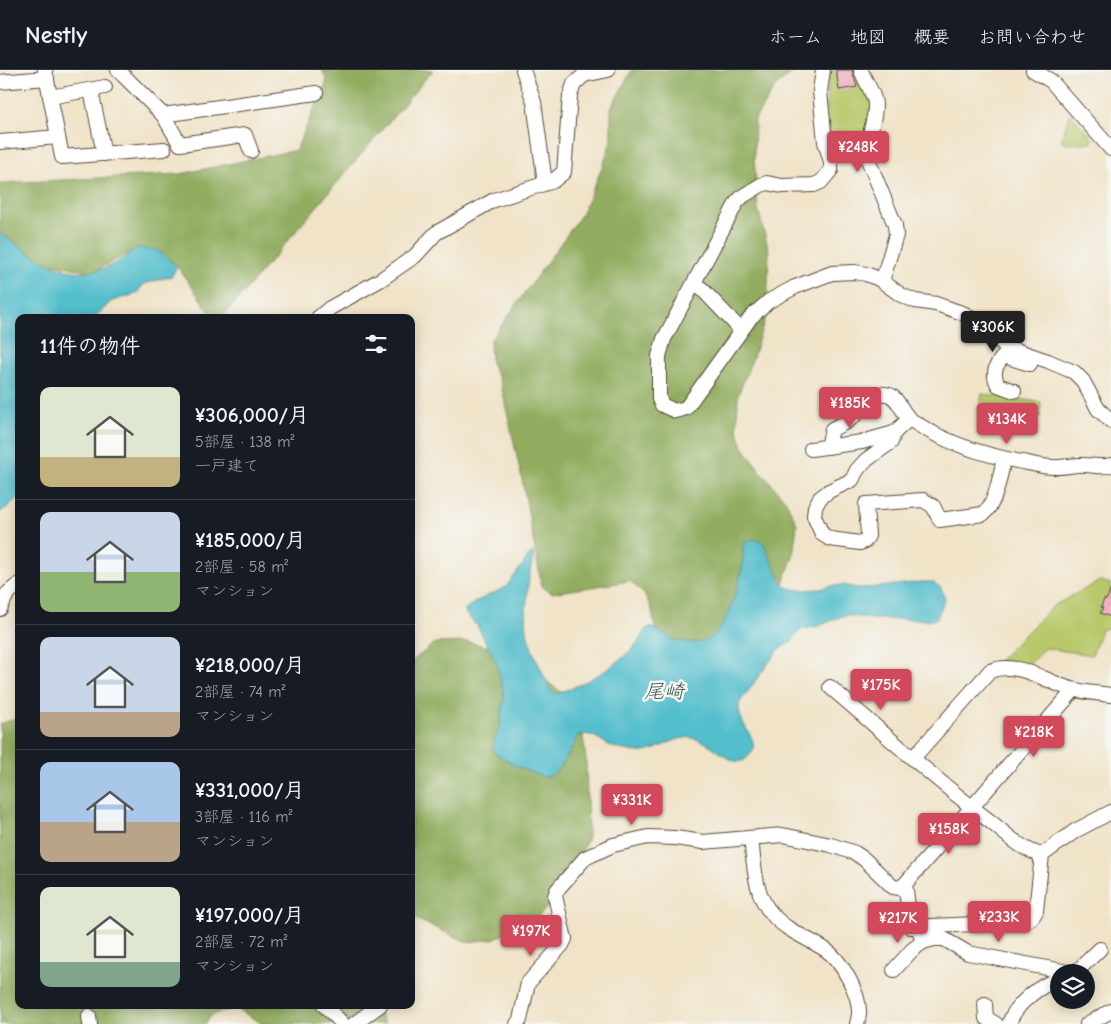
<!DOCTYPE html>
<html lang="ja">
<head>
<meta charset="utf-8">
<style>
	:root { --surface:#171b24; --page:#242831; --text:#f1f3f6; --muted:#9ea1a6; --line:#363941; --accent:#d1495b }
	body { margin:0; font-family:"Comic Neue","Klee One",sans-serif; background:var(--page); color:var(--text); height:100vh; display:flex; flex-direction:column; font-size:19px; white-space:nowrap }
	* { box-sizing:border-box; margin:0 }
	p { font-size:16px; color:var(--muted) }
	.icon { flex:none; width:28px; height:28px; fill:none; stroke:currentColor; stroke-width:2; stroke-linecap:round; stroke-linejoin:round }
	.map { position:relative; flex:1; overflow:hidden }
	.details { position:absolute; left:15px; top:244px; width:400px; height:695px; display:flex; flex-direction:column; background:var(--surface); border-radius:10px; box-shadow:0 2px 12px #0003 }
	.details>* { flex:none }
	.fabs { position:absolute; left:1050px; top:894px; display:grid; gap:10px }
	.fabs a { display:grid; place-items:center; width:45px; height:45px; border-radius:50%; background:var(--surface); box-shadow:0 2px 12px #0003; font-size:25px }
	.price { position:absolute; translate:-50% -42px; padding:0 11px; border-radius:5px; background:var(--accent); color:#fff; font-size:16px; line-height:32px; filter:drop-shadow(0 1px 2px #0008) }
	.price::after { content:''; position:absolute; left:50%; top:30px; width:15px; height:11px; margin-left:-8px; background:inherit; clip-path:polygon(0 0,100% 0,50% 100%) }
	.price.current { background:#222; color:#fff }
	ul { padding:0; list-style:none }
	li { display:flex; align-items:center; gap:15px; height:125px; padding:0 25px }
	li+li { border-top:1px solid var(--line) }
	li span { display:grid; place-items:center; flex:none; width:140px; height:100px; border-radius:10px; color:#555 }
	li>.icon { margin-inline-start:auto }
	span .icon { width:60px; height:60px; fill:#fffc; stroke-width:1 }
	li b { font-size:21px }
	h2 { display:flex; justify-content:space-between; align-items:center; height:60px; padding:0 25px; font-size:21px }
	header { display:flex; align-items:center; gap:30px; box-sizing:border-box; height:70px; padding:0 25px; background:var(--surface); border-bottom:1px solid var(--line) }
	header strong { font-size:24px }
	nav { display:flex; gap:28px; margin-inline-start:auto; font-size:18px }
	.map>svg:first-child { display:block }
</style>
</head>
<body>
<header>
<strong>Nestly</strong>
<nav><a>ホーム</a><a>地図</a><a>概要</a><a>お問い合わせ</a></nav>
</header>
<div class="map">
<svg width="1111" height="954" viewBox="0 0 1111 954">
	<rect width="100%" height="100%" fill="#f6f6f2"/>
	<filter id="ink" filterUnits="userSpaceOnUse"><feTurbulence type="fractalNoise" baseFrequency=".02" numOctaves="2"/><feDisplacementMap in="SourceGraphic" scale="10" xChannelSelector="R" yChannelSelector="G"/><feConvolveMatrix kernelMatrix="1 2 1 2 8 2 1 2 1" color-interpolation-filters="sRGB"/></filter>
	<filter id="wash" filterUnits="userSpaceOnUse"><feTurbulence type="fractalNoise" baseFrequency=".0096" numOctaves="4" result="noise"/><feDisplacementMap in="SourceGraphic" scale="20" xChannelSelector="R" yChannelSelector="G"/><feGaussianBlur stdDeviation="1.12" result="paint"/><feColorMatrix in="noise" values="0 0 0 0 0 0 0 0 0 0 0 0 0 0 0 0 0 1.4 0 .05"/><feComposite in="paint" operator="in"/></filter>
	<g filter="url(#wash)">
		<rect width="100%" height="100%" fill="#f0e3c8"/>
		<g fill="#b8c96c" stroke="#7a7a45">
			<path d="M831,0H857L861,16L866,20L872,35L862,80H845L830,71C825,48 826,23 831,0Z"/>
			<path d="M1070,43L1093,69L1092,72L1072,74L1061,71Z"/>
			<path d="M982,324L1041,332L1040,347L1016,345L979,339Z"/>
			<path d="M1100,511L1111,514V557L1101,560L1092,585L1044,578L1028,596L994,595L1053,536Z"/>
		</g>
		<g fill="#92ad60" stroke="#666c3f">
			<path d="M322,0H433L223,247H213L177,196L138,178L93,202L42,192L0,163V113L180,104L296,80L327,11Z"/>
			<path d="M632,0H796L775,17L755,49L754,86L758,139L769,181L767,242L752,290L738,325L737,357L743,377L762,403L786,431L797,454L793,487L777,529L746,578L661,588L651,537L644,524L630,511L552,523L542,517L523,414L501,314L491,292L490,271L581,145L603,96L611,71V38Z"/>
			<path d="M468,572L505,581L568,627L581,651L586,689L588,767L568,817L532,852L493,869L467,872L411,847V592L435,573Z"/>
			<path d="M19,645V935H375L385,954H261L258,951L235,938L211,945L206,954H0V654L15,649Z"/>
		</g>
		<g fill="#52becc" stroke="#467475">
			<path d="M0,163C33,185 70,216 112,195C121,191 129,183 137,178L157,180L177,196L172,206L144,214L136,224L112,231L95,247L19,248V426L9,436L0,442Z"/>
			<path d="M754,469L760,470L764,474L781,511L786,517L793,519L802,520L820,519L830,516L844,515L857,518L878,517L921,512H933L941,518L945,529L937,548L930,551L917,549H873L845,545L819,556L803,559L795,565L792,571L778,580L740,632C734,652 760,668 752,682C740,701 726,687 714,678C708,673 700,670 693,668C677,665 661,679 645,682C637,683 627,680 619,679C603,676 593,658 577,667C571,680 560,706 544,707L515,696L495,683L493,677L500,655L504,626L497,594L478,557L466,544L465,539L477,531L506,517L532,482L534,484C528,503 523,551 529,570C534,587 544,604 551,621L557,624C583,614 610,601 631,580C637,574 642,566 647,558C655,555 668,568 677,571C687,573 695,573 704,571C725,566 738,517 742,498C744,489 741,481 745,472Z"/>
		</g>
		<g id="blocks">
			<g fill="#efafc5">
				<path d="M836,0H852L857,17L839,20Z"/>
				<path d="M1111,519V547L1100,543L1103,538L1101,537L1104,529L1106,530Z"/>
			</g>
		</g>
	</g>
	<g filter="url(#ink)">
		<use href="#blocks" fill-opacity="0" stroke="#564638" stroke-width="1"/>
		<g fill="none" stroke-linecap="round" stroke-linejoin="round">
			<g stroke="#564638" stroke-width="16">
				<g id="minor">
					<path d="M45,0L62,87L164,79"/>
					<path d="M118,0L163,45L180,74L245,65L251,81"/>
					<path d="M523,0L534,32L545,113"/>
					<path d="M823,0L820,21L825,72L831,92V100L821,112L814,115L782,116L767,113L761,115L743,126L737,132L664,269L659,286V329L662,335L675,341L686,338L751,247L769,231L795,217L832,203L855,202L866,204L879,209L901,225L915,231L936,234L965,244L1007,277L1048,291L1074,302L1083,311L1098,339L1111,351"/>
					<path d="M861,0C864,10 876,26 875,36C875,54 866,69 867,87L895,155L896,165L884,205L879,209"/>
					<path d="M1033,0L1051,11L1111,79"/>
					<path d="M0,12L47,8"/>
					<path d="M91,20L104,84"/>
					<path d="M50,27L105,17"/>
					<path d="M163,45L316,23"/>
					<path d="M0,72L58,67"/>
					<path d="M694,213L702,219L741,260"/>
					<path d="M318,248L330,238L380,210L415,186L436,163L494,130L553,111L564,102L570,26L574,14L584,5L608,0"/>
					<path d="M1014,321L998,315C992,304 995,295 1004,286L1030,294"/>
					<path d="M909,349L894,363L891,372L865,391L857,400L852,410L829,421L820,428L815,437L814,446L822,464L830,469L860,473L865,471L868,466L866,434L923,430L933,436L940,450L983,444C996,434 1000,405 1004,389"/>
					<path d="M828,377L832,359C840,355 849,352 855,345C859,341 857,336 860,332C864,327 880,323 885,324C898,324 901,343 911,350C946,374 986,386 1028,393C1036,395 1045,397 1054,397C1064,398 1074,394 1085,395C1094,395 1102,398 1111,395"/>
					<path d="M811,379L862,372L894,363"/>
					<path d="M0,539L7,524L19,514"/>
					<path d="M830,617C883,662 935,710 991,752C1006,764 1022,780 1042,785"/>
					<path d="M914,687L990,601C1016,591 1040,608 1065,617C1079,622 1096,623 1111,625"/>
					<path d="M751,768C754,792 754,825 772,844C786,861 808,868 826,880C841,890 860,924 859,943C859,946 858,950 857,954"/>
					<path d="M905,814L911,857L1020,852C1028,851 1032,849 1036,841L1042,785L1075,761L1111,742"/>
					<path d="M918,856L923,872L934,869H944L968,883L1068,902"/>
					<path d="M894,900L912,880L923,872"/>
					<path d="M1076,902L1100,879"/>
					<path d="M985,934L986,948L996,954"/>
					<path d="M324,935L343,954"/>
					<path d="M89,946L90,954"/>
					<path d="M354,954L380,935"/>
					<path d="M517,954L520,950L528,913L562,875L565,869L555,826L557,820L585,788L613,775L648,767L675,768L703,772L783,765L831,775L855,783L864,789L893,817L900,818L905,814L1074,620"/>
					<path d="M1009,954C1014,935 1040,915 1059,909"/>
					<path d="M1087,954L1111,941"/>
				</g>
			</g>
			<use href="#minor" stroke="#fff" stroke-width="14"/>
		</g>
	</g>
	<g text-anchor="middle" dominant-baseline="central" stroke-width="5" stroke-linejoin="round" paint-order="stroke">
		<g font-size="20" font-style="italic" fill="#425652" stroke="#f6f6f2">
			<text x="664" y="621">尾崎</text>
		</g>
	</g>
</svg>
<div class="fabs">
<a><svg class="icon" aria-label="layers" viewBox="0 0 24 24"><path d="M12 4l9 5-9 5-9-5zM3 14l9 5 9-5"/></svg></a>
</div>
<b class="price" style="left:858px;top:103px">¥248K</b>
<b class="price current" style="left:993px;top:283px">¥306K</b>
<b class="price" style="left:850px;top:359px">¥185K</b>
<b class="price" style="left:1007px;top:375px">¥134K</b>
<b class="price" style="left:881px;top:641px">¥175K</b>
<b class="price" style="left:1034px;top:688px">¥218K</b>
<b class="price" style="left:632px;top:756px">¥331K</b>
<b class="price" style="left:949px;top:785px">¥158K</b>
<b class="price" style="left:999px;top:873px">¥233K</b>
<b class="price" style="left:898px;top:874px">¥217K</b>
<b class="price" style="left:531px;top:887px">¥197K</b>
<section class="details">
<h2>11件の物件<svg class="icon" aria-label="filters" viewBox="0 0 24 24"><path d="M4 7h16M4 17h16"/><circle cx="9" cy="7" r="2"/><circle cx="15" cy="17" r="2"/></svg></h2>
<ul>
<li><span style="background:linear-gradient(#dfe7d0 70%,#c2b280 0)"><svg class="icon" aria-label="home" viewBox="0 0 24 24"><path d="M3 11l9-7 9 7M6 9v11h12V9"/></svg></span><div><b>¥306,000/月</b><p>5部屋 · 138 m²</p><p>一戸建て</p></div></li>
<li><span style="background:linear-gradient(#c9d6e8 60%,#8fb573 0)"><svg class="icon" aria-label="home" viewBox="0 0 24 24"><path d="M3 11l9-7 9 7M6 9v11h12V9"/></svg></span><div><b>¥185,000/月</b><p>2部屋 · 58 m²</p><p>マンション</p></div></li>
<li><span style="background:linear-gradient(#c9d6e8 75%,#b9a48a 0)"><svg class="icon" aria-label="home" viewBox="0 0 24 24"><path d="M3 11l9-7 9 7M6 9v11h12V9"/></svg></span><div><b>¥218,000/月</b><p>2部屋 · 74 m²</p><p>マンション</p></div></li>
<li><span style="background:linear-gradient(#a9c7e8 60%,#b9a48a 0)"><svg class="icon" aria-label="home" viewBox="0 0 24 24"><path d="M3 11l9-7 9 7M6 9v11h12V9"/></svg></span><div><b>¥331,000/月</b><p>3部屋 · 116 m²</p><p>マンション</p></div></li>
<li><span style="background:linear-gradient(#dfe7d0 75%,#7fa58c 0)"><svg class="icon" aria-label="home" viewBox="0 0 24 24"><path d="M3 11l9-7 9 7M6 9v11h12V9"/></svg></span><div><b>¥197,000/月</b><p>2部屋 · 72 m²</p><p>マンション</p></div></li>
</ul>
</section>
</div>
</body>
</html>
